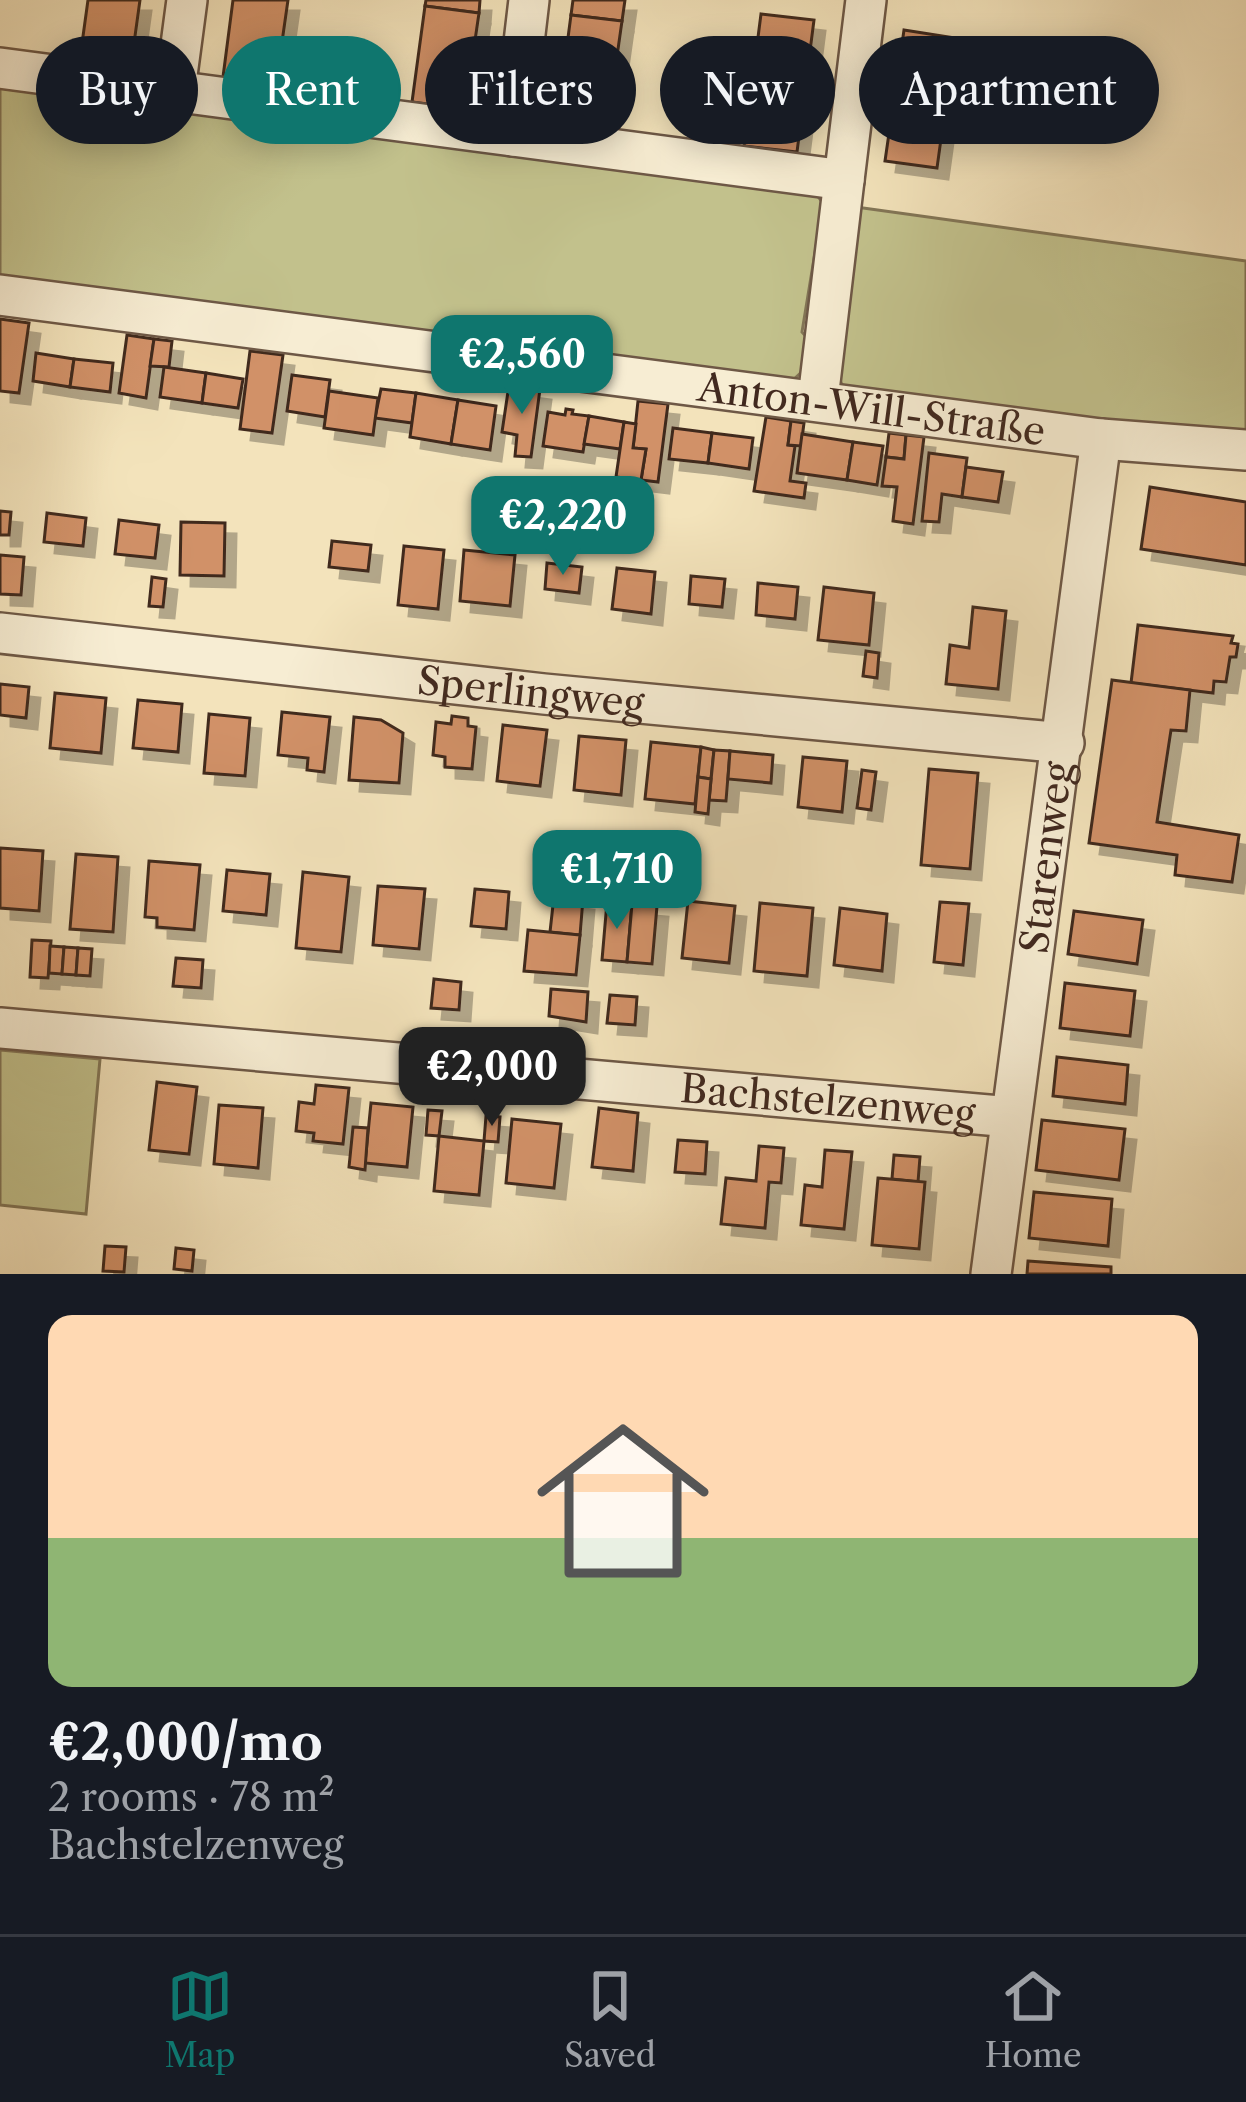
<!DOCTYPE html>
<html lang="en">
<head>
<meta charset="utf-8">
<style>
	:root { --surface:#171b24; --page:#20242c; --text:#f1f3f6; --muted:#9ea1a6; --line:#363941; --accent:#0f766e }
	body { margin:0; font-family:"Libre Caslon Text",serif; background:var(--page); color:var(--text); height:100vh; display:flex; flex-direction:column; font-size:45px; white-space:nowrap }
	* { box-sizing:border-box; margin:0 }
	p { font-size:39px; color:var(--muted) }
	.icon { flex:none; width:66px; height:66px; fill:none; stroke:currentColor; stroke-width:2; stroke-linecap:round; stroke-linejoin:round }
	.map { position:relative; height:1274px; overflow:hidden }
	.panel { display:flex; flex-direction:column; background:var(--surface); flex:1 }
	.panel>* { flex:none }
	.guide { position:absolute; left:36px; top:36px; width:1176px; height:108px; display:flex; gap:24px }
	.price { position:absolute; translate:-50% -102px; padding:0 27px; border-radius:24px; background:var(--accent); color:#fff; font-size:39px; line-height:78px; filter:drop-shadow(0 3px 6px #0008) }
	.price::after { content:''; position:absolute; left:50%; top:72px; width:36px; height:27px; margin-left:-18px; background:inherit; clip-path:polygon(0 0,100% 0,50% 100%) }
	.price.current { background:#222; color:#fff }
	ul { padding:0; list-style:none }
	li { display:grid; align-content:center; gap:24px; height:636px; padding:0 48px }
	li span { display:grid; place-items:center; height:372px; border-radius:24px; color:#555 }
	li>.icon { margin-inline-start:auto }
	span .icon { width:216px; height:216px; fill:#fffc; stroke-width:1 }
	li b { font-size:51px }
	.tag { padding:0 42px; border-radius:54px; background:var(--surface); box-shadow:0 6px 30px #0003; font-size:42px; line-height:108px }
	.tag.current { background:var(--accent); color:#fff }
	.menu { display:flex; justify-content:space-around; align-items:center; height:168px; border-top:3px solid var(--line); background:var(--surface); font-size:33px; color:var(--muted) }
	.menu a { display:grid; justify-items:center; gap:6px }
	.menu .current { color:var(--accent) }
	.map>svg:first-child { display:block }
</style>
</head>
<body>
<div class="map">
<svg width="1246" height="1274" viewBox="0 0 1246 1274">
	<defs>
		<filter id="shadow"><feDropShadow dx="11" dy="11" stdDeviation="0" flood-color="#0004"/></filter>
	</defs>
	<rect width="100%" height="100%" fill="#f3e3bb"/>
	<filter id="stains"><feTurbulence type="fractalNoise" baseFrequency=".00167" numOctaves="4"/><feColorMatrix values="0 0 0 0 .2 0 0 0 0 .09 0 0 0 0 .02 0 0 0 .5 -.17"/></filter>
	<radialGradient id="worn" r=".72"><stop offset=".6" stop-color="#630" stop-opacity="0"/><stop offset="1" stop-color="#630" stop-opacity=".3"/></radialGradient>
	<g fill="#c2c18c" stroke="#827556" stroke-width="3">
		<path d="M0,88L817,195L831,214L821,216L802,332L812,343L809,365L792,381L0,279Z"/>
		<path d="M856,207L1246,261V430L1177,429L844,389L835,370Z"/>
		<path d="M0,1050L100,1059L86,1214L0,1205Z"/>
	</g>
	<g fill="#d19168" stroke="#41291f" stroke-width="3" filter="url(#shadow)">
		<path d="M88,0H140L131,65L80,58Z"/>
		<path d="M233,0H288L276,84L223,77Z"/>
		<path d="M426,0H480L479,13L425,6Z"/>
		<path d="M573,0H625L622,21L571,15Z"/>
		<path d="M425,6L479,13L465,109L412,102Z"/>
		<path d="M761,14L814,20L797,152L744,146Z"/>
		<path d="M571,15L622,21L607,127L557,121Z"/>
		<path d="M904,30L955,38L937,168L885,161Z"/>
		<path d="M0,319L29,323L19,393L0,391Z"/>
		<path d="M127,335L154,339L146,398L119,393Z"/>
		<path d="M154,339L172,341L169,367L150,366Z"/>
		<path d="M250,351L283,355L272,433L240,429Z"/>
		<path d="M36,353L74,359L70,387L33,381Z"/>
		<path d="M74,359L113,363L110,392L70,387Z"/>
		<path d="M164,367L206,373L202,403L160,397Z"/>
		<path d="M206,373L243,379L238,408L202,403Z"/>
		<path d="M292,375L330,380L325,417L287,411Z"/>
		<path d="M509,385L540,389L531,457L515,456L517,435L502,432Z"/>
		<path d="M381,389L416,393L412,423L375,418Z"/>
		<path d="M329,391L378,398L373,435L324,428Z"/>
		<path d="M416,393L458,400L451,444L410,437Z"/>
		<path d="M458,400L496,406L490,450L451,444Z"/>
		<path d="M638,401L668,404L658,482L641,480L646,449L633,448Z"/>
		<path d="M566,409L573,410L572,414L589,416L583,452L543,446L548,412L565,415Z"/>
		<path d="M589,416L624,422L620,449L584,444Z"/>
		<path d="M766,417L791,421L788,445L795,446L790,481L806,483L804,498L754,491Z"/>
		<path d="M791,421L804,423L801,446L788,445Z"/>
		<path d="M624,422L636,424L633,448L646,449L641,480L616,477Z"/>
		<path d="M673,428L712,433L708,463L669,459Z"/>
		<path d="M712,433L753,438L749,469L708,463Z"/>
		<path d="M889,433L906,435L904,459L886,457Z"/>
		<path d="M802,434L853,442L847,480L797,473Z"/>
		<path d="M906,435L924,437L913,524L893,521L897,487L882,486L886,457L904,459Z"/>
		<path d="M853,442L883,446L877,485L847,480Z"/>
		<path d="M929,453L967,458L962,497L942,494L939,522L922,521Z"/>
		<path d="M966,467L1003,472L998,502L962,497Z"/>
		<path d="M1150,487L1246,502V565L1141,549Z"/>
		<path d="M0,511L11,512L9,535H0Z"/>
		<path d="M47,513L86,518L83,546L44,542Z"/>
		<path d="M119,520L159,525L155,558L115,554Z"/>
		<path d="M181,522L225,523L224,576L180,575Z"/>
		<path d="M332,541L371,545L368,571L329,567Z"/>
		<path d="M404,546L444,550L438,609L398,605Z"/>
		<path d="M464,550L515,555L510,606L460,601Z"/>
		<path d="M0,555L24,557L21,595L0,594Z"/>
		<path d="M547,563L582,567L579,593L545,589Z"/>
		<path d="M617,568L655,572L651,614L612,609Z"/>
		<path d="M691,576L725,579L722,607L689,604Z"/>
		<path d="M152,577L166,579L163,607L149,606Z"/>
		<path d="M758,583L798,587L795,619L756,615Z"/>
		<path d="M824,587L874,593L869,645L818,640Z"/>
		<path d="M973,607L1006,611L998,689L946,684L950,645L969,648Z"/>
		<path d="M1138,625L1233,636L1231,643L1238,644L1236,657H1230L1226,682L1214,681L1213,693L1131,683Z"/>
		<path d="M866,651L879,653L877,678L863,676Z"/>
		<path d="M1112,680L1190,690L1186,731L1171,730L1157,822L1239,835L1232,882L1175,875L1177,855L1089,843Z"/>
		<path d="M0,684L29,687L26,718L0,715Z"/>
		<path d="M55,693L106,698L101,753L50,748Z"/>
		<path d="M138,700L182,704L178,752L133,748Z"/>
		<path d="M282,712L330,717L324,772L307,770L308,758L278,755Z"/>
		<path d="M209,714L250,718L245,776L204,773Z"/>
		<path d="M452,716L468,718V726L476,727L472,769L445,767V757L433,755L436,722L451,724Z"/>
		<path d="M354,717L381,720L403,733L399,783L349,780Z"/>
		<path d="M503,725L547,730L540,786L497,781Z"/>
		<path d="M579,736L626,740L621,795L574,790Z"/>
		<path d="M651,742L701,747L695,804L645,799Z"/>
		<path d="M701,747L714,750L711,779L698,777Z"/>
		<path d="M714,750L730,751L726,801L709,800Z"/>
		<path d="M730,751L773,755L771,783L728,779Z"/>
		<path d="M803,757L847,761L842,812L798,807Z"/>
		<path d="M929,769L978,773L970,869L921,865Z"/>
		<path d="M862,770L876,772L871,810L857,808Z"/>
		<path d="M698,777L711,779L708,814L695,812Z"/>
		<path d="M0,848L43,851L39,911L0,908Z"/>
		<path d="M76,854L118,857L113,932L70,929Z"/>
		<path d="M149,861L200,865L194,930L157,927V918L145,917Z"/>
		<path d="M227,870L270,874L266,915L223,911Z"/>
		<path d="M303,872L349,877L341,952L296,948Z"/>
		<path d="M378,886L425,889L419,949L373,945Z"/>
		<path d="M475,889L509,892L506,929L471,926Z"/>
		<path d="M554,896L583,899L580,935L550,932Z"/>
		<path d="M688,901L735,906L729,963L682,958Z"/>
		<path d="M607,902L632,904L627,962L602,960Z"/>
		<path d="M940,902L969,904L963,965L934,962Z"/>
		<path d="M760,903L813,908L807,976L754,971Z"/>
		<path d="M632,904L657,906L652,964L627,962Z"/>
		<path d="M840,908L887,914L882,971L834,965Z"/>
		<path d="M1074,911L1143,920L1137,964L1068,954Z"/>
		<path d="M528,930L580,935L576,975L524,971Z"/>
		<path d="M32,940L51,941L48,978L30,977Z"/>
		<path d="M50,946L64,947L62,974L49,973Z"/>
		<path d="M64,947L78,948L76,975L62,974Z"/>
		<path d="M78,948L92,949L90,976L76,975Z"/>
		<path d="M176,958L203,960L201,988L173,986Z"/>
		<path d="M434,979L461,982L459,1010L431,1008Z"/>
		<path d="M1065,983L1135,991L1130,1036L1060,1028Z"/>
		<path d="M551,989L588,992L586,1022L549,1016Z"/>
		<path d="M610,995L637,997L635,1025L607,1023Z"/>
		<path d="M1057,1057L1128,1065L1125,1104L1053,1096Z"/>
		<path d="M157,1082L197,1087L189,1154L149,1150Z"/>
		<path d="M316,1085L349,1088L343,1144L313,1141L314,1133L296,1131L299,1102L314,1104Z"/>
		<path d="M371,1103L413,1107L407,1167L365,1163Z"/>
		<path d="M219,1105L263,1108L258,1168L214,1164Z"/>
		<path d="M599,1108L638,1113L633,1171L592,1167Z"/>
		<path d="M428,1110L442,1111L439,1136L426,1135Z"/>
		<path d="M486,1116L500,1117L498,1142L484,1141Z"/>
		<path d="M512,1119L561,1124L554,1188L506,1183Z"/>
		<path d="M1042,1120L1125,1129L1119,1180L1036,1170Z"/>
		<path d="M353,1127L368,1128L365,1170L349,1167Z"/>
		<path d="M439,1136L484,1141L479,1195L434,1191Z"/>
		<path d="M678,1140L707,1142L705,1174L675,1172Z"/>
		<path d="M759,1146L784,1148L781,1183L769,1182L765,1228L721,1224L726,1178L756,1181Z"/>
		<path d="M825,1150L852,1152L844,1229L801,1225L805,1185L822,1187Z"/>
		<path d="M894,1155L920,1157L918,1182L892,1179Z"/>
		<path d="M878,1178L925,1182L919,1249L872,1245Z"/>
		<path d="M1034,1192L1112,1199L1108,1246L1029,1238Z"/>
		<path d="M105,1246L126,1247L124,1272L103,1271Z"/>
		<path d="M176,1248L194,1250L192,1271L174,1269Z"/>
		<path d="M1028,1261L1111,1267V1274H1027Z"/>
	</g>
	<g fill="none" stroke-linecap="round" stroke-linejoin="round">
		<g stroke="#6e5846" stroke-width="44">
			<g id="minor">
				<path d="M0,68L844,180L818,399"/>
				<path d="M175,90L187,0"/>
				<path d="M513,136L529,0"/>
				<path d="M844,180L866,0"/>
				<path id="s1" d="M0,295L1101,439L1246,450"/>
				<path id="s2" d="M0,633L544,694L1064,743"/>
				<path id="s3" d="M0,1028L1011,1117"/>
				<path id="s4" d="M991,1274L1101,439"/>
			</g>
		</g>
		<use href="#minor" stroke="#f7edd3" stroke-width="39"/>
	</g>
	<g text-anchor="middle" dominant-baseline="central" stroke-width="9" stroke-linejoin="round" paint-order="stroke">
		<g font-size="39" fill="#41291f" stroke="#f7edd3">
			<text stroke="none"><textPath href="#s1" startOffset="879">Anton-Will-Straße</textPath></text>
			<text stroke="none"><textPath href="#s2" startOffset="534">Sperlingweg</textPath></text>
			<text stroke="none"><textPath href="#s4" startOffset="420">Starenweg</textPath></text>
			<text stroke="none"><textPath href="#s3" startOffset="831">Bachstelzenweg</textPath></text>
		</g>
	</g>
	<rect width="100%" height="100%" filter="url(#stains)"/>
	<rect width="100%" height="100%" fill="url(#worn)"/>
</svg>
<b class="price" style="left:522px;top:417px">€2,560</b>
<b class="price" style="left:563px;top:578px">€2,220</b>
<b class="price" style="left:617px;top:932px">€1,710</b>
<b class="price current" style="left:492px;top:1129px">€2,000</b>
<div class="guide">
<a class="tag">Buy</a>
<a class="tag current">Rent</a>
<a class="tag">Filters</a>
<a class="tag">New</a>
<a class="tag">Apartment</a>
</div>
</div>
<section class="panel">
<ul>
<li><span style="background:linear-gradient(#ffd9b3 60%,#8fb573 0)"><svg class="icon" aria-label="home" viewBox="0 0 24 24"><path d="M3 11l9-7 9 7M6 9v11h12V9"/></svg></span><div><b>€2,000/mo</b><p>2 rooms · 78 m²</p><p>Bachstelzenweg</p></div></li>
</ul>
</section>
<nav class="menu">
<a class="current"><svg class="icon" aria-label="map" viewBox="0 0 24 24"><path d="M3 6l6-2 6 2 6-2v14l-6 2-6-2-6 2zM9 4v14M15 6v14"/></svg>Map</a>
<a><svg class="icon" aria-label="saved" viewBox="0 0 24 24"><path d="M7 4h10v16l-5-4-5 4z"/></svg>Saved</a>
<a><svg class="icon" aria-label="home" viewBox="0 0 24 24"><path d="M3 11l9-7 9 7M6 9v11h12V9"/></svg>Home</a>
</nav>
</body>
</html>
